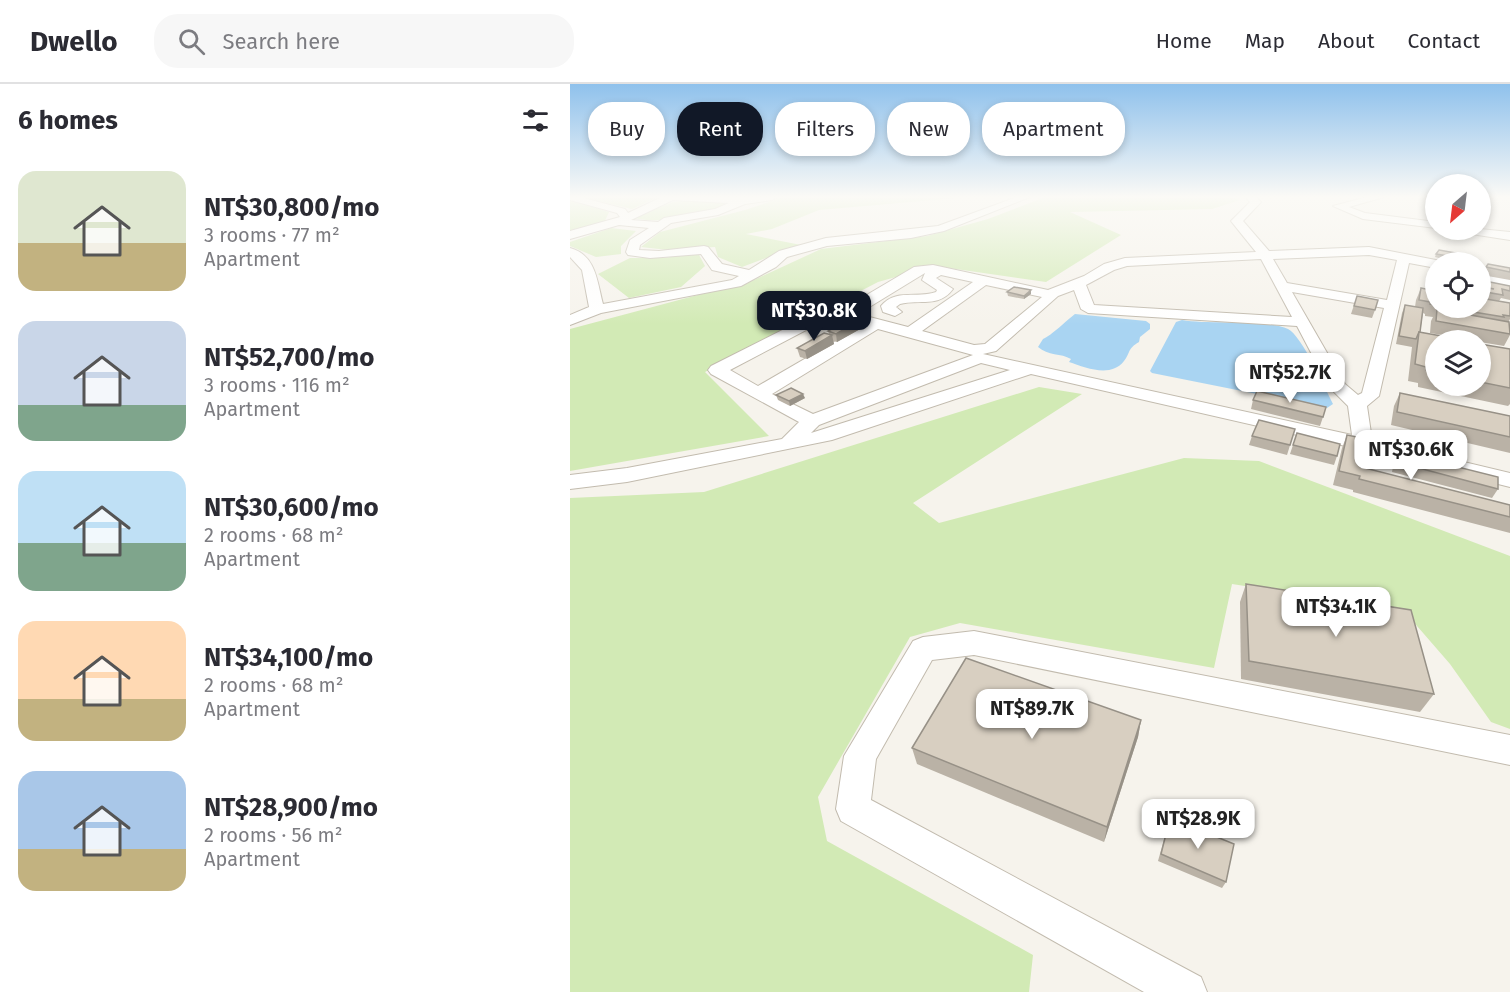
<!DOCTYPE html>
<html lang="en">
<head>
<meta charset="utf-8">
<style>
	:root { --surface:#fff; --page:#f7f7f7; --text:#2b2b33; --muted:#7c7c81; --line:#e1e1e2; --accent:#111827 }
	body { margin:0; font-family:"Fira Sans",sans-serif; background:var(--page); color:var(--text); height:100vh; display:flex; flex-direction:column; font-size:22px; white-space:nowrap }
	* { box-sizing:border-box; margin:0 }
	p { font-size:20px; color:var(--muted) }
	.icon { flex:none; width:33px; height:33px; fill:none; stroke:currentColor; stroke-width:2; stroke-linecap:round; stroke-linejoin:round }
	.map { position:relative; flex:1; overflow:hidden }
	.side { display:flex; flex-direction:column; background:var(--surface); width:570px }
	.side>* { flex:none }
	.banner { position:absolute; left:18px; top:18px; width:570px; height:54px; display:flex; gap:12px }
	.needle { width:39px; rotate:208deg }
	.controls { position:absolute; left:855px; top:90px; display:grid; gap:12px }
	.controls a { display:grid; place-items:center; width:66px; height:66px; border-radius:50%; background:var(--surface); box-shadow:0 3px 9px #0003; font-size:30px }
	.price { position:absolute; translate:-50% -51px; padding:0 14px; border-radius:12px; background:#fff; color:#222; font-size:20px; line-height:39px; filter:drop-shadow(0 2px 3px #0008) }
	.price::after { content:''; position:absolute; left:50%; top:36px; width:18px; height:14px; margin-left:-9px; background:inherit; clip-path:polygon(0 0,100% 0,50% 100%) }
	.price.selected { background:var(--accent); color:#fff }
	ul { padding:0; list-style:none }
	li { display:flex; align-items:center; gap:18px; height:150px; padding:0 18px }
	li span { display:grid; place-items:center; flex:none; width:168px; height:120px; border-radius:18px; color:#555 }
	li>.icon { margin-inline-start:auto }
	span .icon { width:72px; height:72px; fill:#fffc; stroke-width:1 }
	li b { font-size:26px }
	h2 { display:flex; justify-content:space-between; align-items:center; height:72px; padding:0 18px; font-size:26px }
	.tag { padding:0 21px; border-radius:24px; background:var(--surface); box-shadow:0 3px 9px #0003; font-size:21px; line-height:54px }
	.tag.selected { background:var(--accent); color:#fff }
	header { display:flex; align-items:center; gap:36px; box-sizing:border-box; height:84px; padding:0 30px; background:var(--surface); border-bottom:2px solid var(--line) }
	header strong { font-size:28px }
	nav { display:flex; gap:33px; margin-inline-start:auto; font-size:21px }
	.search { width:420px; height:54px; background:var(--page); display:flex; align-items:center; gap:15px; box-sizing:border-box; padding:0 21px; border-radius:24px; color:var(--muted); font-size:22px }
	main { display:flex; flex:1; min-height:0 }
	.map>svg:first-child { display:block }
</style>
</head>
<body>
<header>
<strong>Dwello</strong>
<div class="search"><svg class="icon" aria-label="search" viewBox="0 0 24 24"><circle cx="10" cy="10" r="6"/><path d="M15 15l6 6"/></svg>Search here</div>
<nav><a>Home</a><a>Map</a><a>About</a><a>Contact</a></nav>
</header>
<main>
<section class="side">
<h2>6 homes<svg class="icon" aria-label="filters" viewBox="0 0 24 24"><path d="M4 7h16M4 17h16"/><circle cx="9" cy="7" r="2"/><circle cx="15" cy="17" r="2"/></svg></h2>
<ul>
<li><span style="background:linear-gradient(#dfe7d0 60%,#c2b280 0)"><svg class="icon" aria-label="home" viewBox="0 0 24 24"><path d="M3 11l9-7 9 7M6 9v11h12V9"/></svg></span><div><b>NT$30,800/mo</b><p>3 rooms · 77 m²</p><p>Apartment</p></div></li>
<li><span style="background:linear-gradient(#c9d6e8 70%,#7fa58c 0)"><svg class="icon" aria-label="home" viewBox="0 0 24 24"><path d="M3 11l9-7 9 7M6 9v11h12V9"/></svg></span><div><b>NT$52,700/mo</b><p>3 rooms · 116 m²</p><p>Apartment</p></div></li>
<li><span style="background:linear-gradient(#bfe0f5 60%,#7fa58c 0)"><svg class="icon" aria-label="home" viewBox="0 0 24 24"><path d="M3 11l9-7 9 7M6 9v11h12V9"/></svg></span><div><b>NT$30,600/mo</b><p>2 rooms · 68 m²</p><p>Apartment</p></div></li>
<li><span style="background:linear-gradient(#ffd9b3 65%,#c2b280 0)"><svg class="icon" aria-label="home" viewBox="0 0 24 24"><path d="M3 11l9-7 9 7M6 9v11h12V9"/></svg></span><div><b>NT$34,100/mo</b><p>2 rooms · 68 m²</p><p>Apartment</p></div></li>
<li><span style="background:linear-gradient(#a9c7e8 65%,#c2b280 0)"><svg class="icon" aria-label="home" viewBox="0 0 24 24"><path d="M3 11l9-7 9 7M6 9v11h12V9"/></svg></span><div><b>NT$28,900/mo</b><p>2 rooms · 56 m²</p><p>Apartment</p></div></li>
</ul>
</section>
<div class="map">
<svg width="940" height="908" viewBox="0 0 940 908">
	<rect width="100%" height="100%" fill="#f6f3ec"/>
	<g fill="#d2eab5">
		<path d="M12,113H84L86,114L62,125Z"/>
		<path d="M214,113H384L386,114L249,126L202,145L176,150L231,161L172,183L148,173L145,163L98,166L71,163L90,148L175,126Z"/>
		<path d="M475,113H662L670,116L642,125L500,128L551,151L476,198L365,182L308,198L135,288L199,352L0,387V245L184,196L251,165L357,152L418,135Z"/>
		<path d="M0,116L39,128L35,137L0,147Z"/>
		<path d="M122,116L153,118L156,122C128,131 93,141 64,134L103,118Z"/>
		<path d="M41,144L66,147L51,162V170L26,173L0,162V158Z"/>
		<path d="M128,169L135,182L111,203L59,214L28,190L60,174H94Z"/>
		<path d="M469,303L512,310L343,419L369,439L614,374L689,377L940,472V645L921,638L880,580L834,527L662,500L644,584L390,539L340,553L248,713L257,757L463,871L459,908H0V414L134,408Z"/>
	</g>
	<g fill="#a9d4f2">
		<path d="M505,230L576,237L580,240V245L570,253L569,258C557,265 561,268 554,277C541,294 516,284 499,278L501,275C491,269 478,272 468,263L473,255C481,252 497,236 505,230Z"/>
		<path d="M612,236C640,241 696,235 718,245C732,252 755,304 763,320L757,324L582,289L580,287L606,238Z"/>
	</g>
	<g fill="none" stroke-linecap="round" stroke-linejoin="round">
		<g stroke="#c2bbae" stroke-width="2">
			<g id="minor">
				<path d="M0,113H10L55,125L58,129L92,113H207L202,116L175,120L148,131L101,139L70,161L69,166L89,167L134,162L138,163L152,180L179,186L209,167L256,154L368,142L447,113H460L374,147L341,154L257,162L217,173L206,183L171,202L31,229L0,241V231L19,223L12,186L0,173V164C26,171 27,197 33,220L162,196L169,192L142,186L131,170L80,174L58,171L56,168L60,156L79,144L49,141L0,155V147L50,133L47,129L0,116ZM103,116L159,119L145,125L94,134L88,138L61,136Z"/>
				<path d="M675,113H686L691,118L673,137L699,167L799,163L871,177L866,178V184L839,179L809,312L797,322L802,356L940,389V403L793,366L461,290L262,356L57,398L0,405V391L57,384L212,355L229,338L141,290L138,286L141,282L250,227L278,222L344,183L363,181L478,206L514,192L534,180L555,174L686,168L661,137L680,118ZM799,171L827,176L817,216L717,199L703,175ZM691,175L722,233L524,221L516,201L544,186L557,182ZM355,189L352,196L367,206L366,208C347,215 326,204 311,222L313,228L325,232L332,228L326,223L330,220C350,215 369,224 383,205L366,194L371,191L403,198L338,243L288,230ZM416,201L472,213L415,260L404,261L352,247ZM504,206L511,225L518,229L727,242L759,303L778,322L782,351L413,270L426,267L488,212ZM722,208L814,224L792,309L788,311L775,300ZM271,232L274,235L293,241L188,302L160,286L259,234ZM308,245L403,271L243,330L202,310ZM411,279L440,286L241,349L249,341Z"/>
				<path d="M797,113H814L779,123L795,129L866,138V144L793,135L763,122Z"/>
				<path d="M910,145L940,148V156L895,149L889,146Z"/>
				<path d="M910,189L940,195V203L910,197Z"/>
				<path d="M404,547L940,651V681L404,571L362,576L306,675L301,716L631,893L637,908H574L271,737L266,725L274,672L343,557L353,553Z"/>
			</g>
		</g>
		<use href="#minor" fill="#fff" fill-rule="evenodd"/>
	</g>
	<g fill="#bab2a6">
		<path d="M866,170L885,173L882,177L865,173Z"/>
		<path d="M918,180L940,184V196L912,191Z"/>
		<path d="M863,195L866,196V224H910V196L940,202V216L931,214L929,217L940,219V235L939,237L940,251L934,262L910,258V256H903L860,249L861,237L863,233L855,232V230L853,229L850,248L866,256V302H910V260L940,265V320L938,322L848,303V299L838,297L842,263L826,260L832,229L835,221L845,223L846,216L851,204L859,206Z"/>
		<path d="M437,208L461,210L454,215L438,212Z"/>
		<path d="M787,212L805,226L802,234L781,230Z"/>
		<path d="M292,244L267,258L263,257L264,260L237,275L230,273L227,264L259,250L258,247Z"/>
		<path d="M830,309L940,332V369L821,341L824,322Z"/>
		<path d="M206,311L235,314L220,322L208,316Z"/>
		<path d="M683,316L753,333L750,342L681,325Z"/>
		<path d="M725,345L717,371L679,361L682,352Z"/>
		<path d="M727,349L767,372L764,381L720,370Z"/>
		<path d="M777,351L791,383L940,421V449L783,408V406L763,401L772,364Z"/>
		<path d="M828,368L928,405L922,414L822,388L824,377Z"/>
		<path d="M676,500L864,610L850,628L671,595L670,518Z"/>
		<path d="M571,636L568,653L534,758L347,680L342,664Z"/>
		<path d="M600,734L656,798L652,804L588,777Z"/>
	</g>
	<g fill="#979187">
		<path d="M461,206V210L454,215V212Z"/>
		<path d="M290,236L292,244L267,258L266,250Z"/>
		<path d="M262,251L264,260L237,275L235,267Z"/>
		<path d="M233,310L235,314L220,322L219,317Z"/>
		<path d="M571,636L568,653L534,758L537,743Z"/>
	</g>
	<g fill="#d8cfc1" stroke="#979187" stroke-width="1.5">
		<path d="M869,166L886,169L884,173L866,170Z"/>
		<path d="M918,180L940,184V188L916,183Z"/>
		<path d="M863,195L866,196V200H863Z"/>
		<path d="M910,196L940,202V207L932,205L933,211L910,207V203L924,205L910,202Z"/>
		<path d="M444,203L461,206L454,212L437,208Z"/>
		<path d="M851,204L866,207V221L860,220V218L849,216Z"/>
		<path d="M787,212L808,216L805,226L784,222Z"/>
		<path d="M910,214L940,219V232L933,231L934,233L879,224H910Z"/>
		<path d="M835,221L853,224L850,248H849L846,255L829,252Z"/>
		<path d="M867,225L939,238L940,250L866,237Z"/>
		<path d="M283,233L290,236L266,250L258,247Z"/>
		<path d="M849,248L894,256H866V288L856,286V283L845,280Z"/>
		<path d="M254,249L262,251L235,267L227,264Z"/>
		<path d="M910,260L940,265V304L910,298Z"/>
		<path d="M221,304L233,310L219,317L206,311Z"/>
		<path d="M687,307L756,323L753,333L683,316Z"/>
		<path d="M830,309L940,332V353L827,328Z"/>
		<path d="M689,336L725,345L720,361L682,352Z"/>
		<path d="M727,349L770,360L767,372L723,361Z"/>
		<path d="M777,351L797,355L791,383L940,421V433L789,395L790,392L769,387Z"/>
		<path d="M828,368L928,393V405L826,378Z"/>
		<path d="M676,500L841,526L864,610L679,577Z"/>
		<path d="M396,574L571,636L537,743L342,664Z"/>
		<path d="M600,734L664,760L656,798L591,770Z"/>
	</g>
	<linearGradient id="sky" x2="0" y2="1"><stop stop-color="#8fc1ec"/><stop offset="0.47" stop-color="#fbfaf6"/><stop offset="1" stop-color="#fbfaf6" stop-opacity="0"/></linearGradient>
	<rect width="940" height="240" fill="url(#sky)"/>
</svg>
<div class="controls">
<a><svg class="needle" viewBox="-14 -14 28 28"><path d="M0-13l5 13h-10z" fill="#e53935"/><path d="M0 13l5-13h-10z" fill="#7c7c81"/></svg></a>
<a><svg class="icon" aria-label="locate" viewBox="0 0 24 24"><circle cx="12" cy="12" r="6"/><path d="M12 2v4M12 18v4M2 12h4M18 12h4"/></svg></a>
<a><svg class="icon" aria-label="layers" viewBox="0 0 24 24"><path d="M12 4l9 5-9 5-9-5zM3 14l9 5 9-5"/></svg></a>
</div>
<b class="price selected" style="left:244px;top:258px">NT$30.8K</b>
<b class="price" style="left:720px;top:320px">NT$52.7K</b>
<b class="price" style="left:841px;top:397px">NT$30.6K</b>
<b class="price" style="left:766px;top:554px">NT$34.1K</b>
<b class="price" style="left:462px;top:656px">NT$89.7K</b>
<b class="price" style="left:628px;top:766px">NT$28.9K</b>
<div class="banner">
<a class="tag">Buy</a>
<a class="tag selected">Rent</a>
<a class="tag">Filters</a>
<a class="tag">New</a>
<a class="tag">Apartment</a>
</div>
</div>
</main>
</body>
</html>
